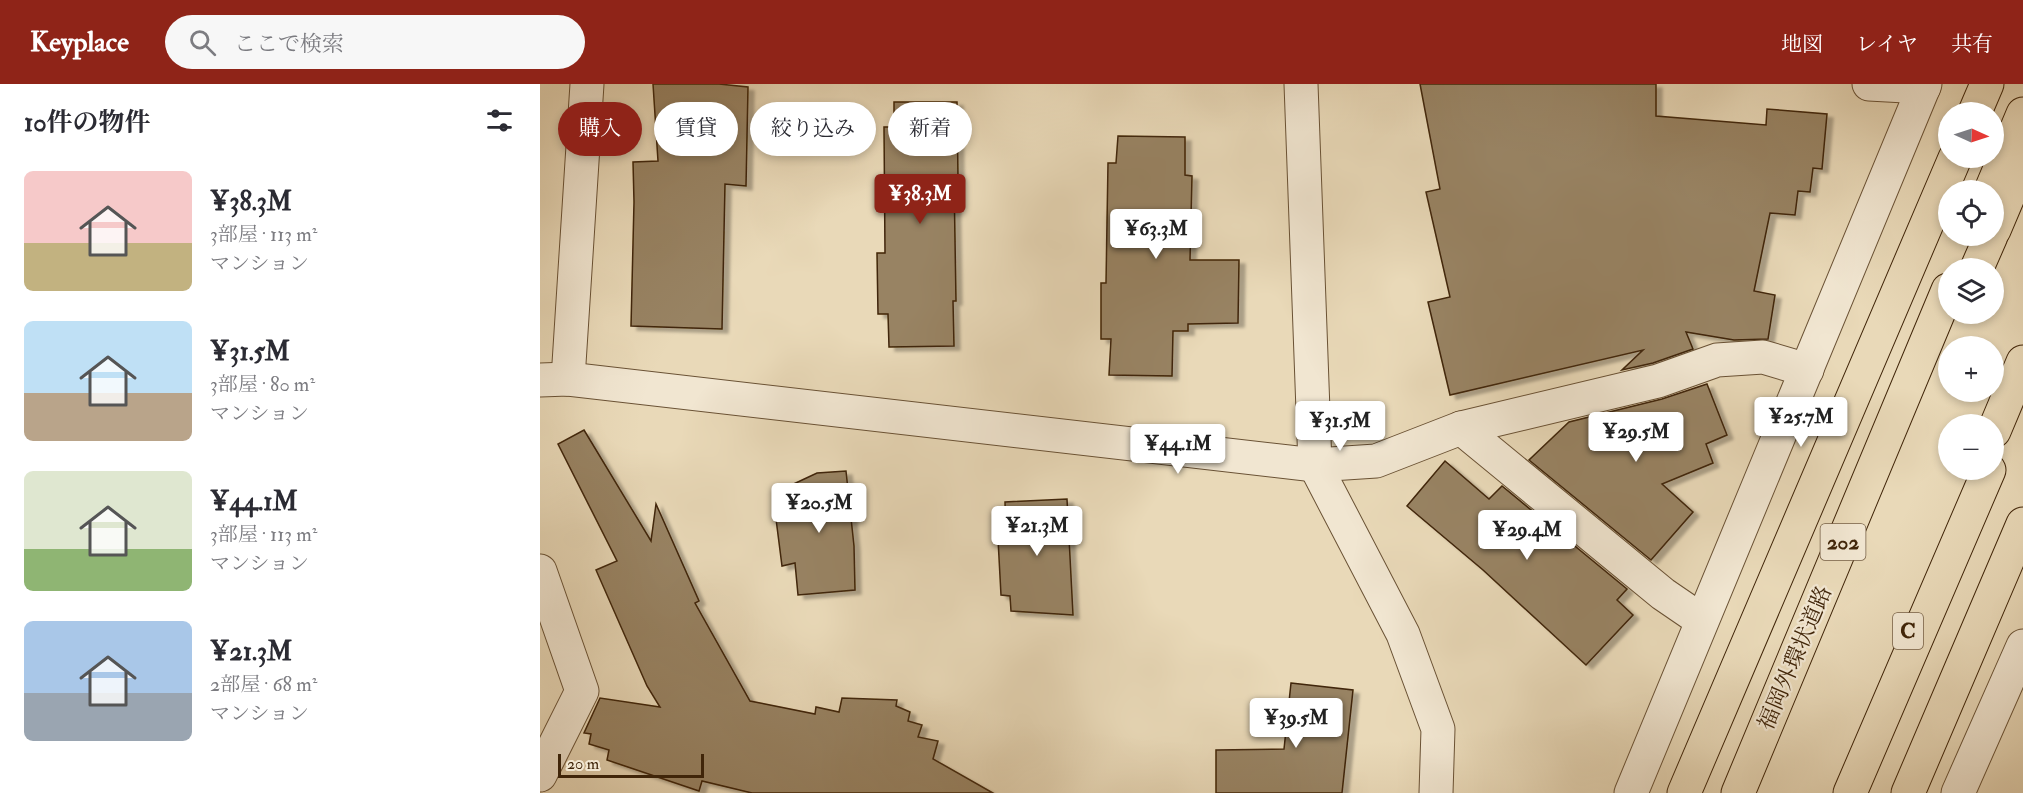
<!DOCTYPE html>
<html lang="ja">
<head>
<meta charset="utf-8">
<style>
	:root { --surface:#fff; --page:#f7f7f7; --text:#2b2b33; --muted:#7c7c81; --accent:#8f2418 }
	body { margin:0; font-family:"IM FELL Double Pica","Noto Serif JP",serif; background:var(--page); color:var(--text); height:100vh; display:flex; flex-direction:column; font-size:22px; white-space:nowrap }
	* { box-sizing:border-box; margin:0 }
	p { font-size:20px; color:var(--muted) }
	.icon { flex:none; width:33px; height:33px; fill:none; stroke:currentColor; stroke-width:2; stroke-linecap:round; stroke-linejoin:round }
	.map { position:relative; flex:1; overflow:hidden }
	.drawer { display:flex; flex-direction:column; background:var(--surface); width:540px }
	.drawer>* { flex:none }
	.guide { position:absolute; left:18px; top:18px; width:570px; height:54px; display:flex; gap:12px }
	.needle { width:39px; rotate:93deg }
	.controls { position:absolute; left:1398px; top:18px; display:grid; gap:12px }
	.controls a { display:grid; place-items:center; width:66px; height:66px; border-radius:50%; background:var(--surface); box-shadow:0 3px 9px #0003; font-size:30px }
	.scale { position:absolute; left:18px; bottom:15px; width:146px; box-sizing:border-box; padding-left:6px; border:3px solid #402509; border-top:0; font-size:16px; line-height:21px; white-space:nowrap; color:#402509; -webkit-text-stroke:4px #f1e6d1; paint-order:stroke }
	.price { position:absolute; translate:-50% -51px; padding:0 14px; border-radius:6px; background:#fff; color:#222; font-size:20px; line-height:39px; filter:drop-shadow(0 2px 3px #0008) }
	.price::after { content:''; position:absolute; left:50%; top:36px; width:18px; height:14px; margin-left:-9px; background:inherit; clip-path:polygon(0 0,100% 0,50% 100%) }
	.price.current { background:var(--accent); color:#fff }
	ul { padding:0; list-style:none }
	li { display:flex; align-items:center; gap:18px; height:150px; padding:0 24px }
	li span { display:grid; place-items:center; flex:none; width:168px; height:120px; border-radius:9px; color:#555 }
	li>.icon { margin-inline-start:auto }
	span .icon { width:72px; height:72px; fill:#fffc; stroke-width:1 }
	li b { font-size:26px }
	h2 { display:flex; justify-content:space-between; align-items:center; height:72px; padding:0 24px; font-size:26px }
	.pill { padding:0 21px; border-radius:27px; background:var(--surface); box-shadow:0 3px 9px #0003; font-size:21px; line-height:54px }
	.pill.current { background:var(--accent); color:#fff }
	header { display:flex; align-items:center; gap:36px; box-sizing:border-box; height:84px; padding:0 30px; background:var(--accent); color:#fff }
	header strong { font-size:28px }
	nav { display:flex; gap:33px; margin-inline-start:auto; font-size:21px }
	.search { width:420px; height:54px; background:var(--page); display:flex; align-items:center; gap:15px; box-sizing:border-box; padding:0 21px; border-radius:33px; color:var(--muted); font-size:22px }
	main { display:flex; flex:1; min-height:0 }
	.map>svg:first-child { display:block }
</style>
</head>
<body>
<header>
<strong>Keyplace</strong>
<div class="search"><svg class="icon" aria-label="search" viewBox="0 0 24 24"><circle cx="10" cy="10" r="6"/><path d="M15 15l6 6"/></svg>ここで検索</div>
<nav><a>地図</a><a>レイヤ</a><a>共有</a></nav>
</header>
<main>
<section class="drawer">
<h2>10件の物件<svg class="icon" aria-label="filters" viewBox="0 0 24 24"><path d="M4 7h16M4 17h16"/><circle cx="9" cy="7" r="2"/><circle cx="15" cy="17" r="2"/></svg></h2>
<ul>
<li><span style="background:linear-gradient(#f6c9c9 60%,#c2b280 0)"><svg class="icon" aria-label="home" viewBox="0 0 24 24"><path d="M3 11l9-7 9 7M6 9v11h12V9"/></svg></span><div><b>¥38.3M</b><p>3部屋 · 113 m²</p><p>マンション</p></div></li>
<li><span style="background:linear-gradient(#bfe0f5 60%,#b9a48a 0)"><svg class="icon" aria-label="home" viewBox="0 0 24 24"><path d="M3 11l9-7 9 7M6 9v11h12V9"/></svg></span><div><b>¥31.5M</b><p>3部屋 · 80 m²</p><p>マンション</p></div></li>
<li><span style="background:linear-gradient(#dfe7d0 65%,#8fb573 0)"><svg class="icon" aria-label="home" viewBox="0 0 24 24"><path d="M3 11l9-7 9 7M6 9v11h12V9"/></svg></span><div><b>¥44.1M</b><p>3部屋 · 113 m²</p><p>マンション</p></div></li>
<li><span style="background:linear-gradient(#a9c7e8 60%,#9aa5b1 0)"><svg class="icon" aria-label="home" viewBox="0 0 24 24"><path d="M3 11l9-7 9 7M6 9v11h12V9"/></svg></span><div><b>¥21.3M</b><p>2部屋 · 68 m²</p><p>マンション</p></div></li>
</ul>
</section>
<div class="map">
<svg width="1483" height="709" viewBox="0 0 1483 709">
	<defs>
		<filter id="shadow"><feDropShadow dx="6" dy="4" stdDeviation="1.5" flood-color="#0004"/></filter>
	</defs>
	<rect width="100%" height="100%" fill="#e9d9b8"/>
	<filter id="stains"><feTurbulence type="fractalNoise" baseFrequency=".00333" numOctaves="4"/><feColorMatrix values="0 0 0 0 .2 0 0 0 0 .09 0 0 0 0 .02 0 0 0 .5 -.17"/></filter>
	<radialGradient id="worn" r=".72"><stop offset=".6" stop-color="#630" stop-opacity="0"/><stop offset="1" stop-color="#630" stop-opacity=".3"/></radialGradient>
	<g fill="#988364" stroke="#402509" stroke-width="1.5" filter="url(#shadow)">
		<path d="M113,0H179L208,3L206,102L185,100L182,245L91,242L94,118L93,78L118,77Z"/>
		<path d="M880,0H1116V32L1226,41L1227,25L1287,30L1282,85L1273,84L1270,108L1258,107L1255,131L1230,129L1214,207L1235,211L1228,255L1194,256L1146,248L1153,265L1113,279L1082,286L1103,266L910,311L888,218L910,213L886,108L900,105Z"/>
		<path d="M354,18H417L418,94H414L416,217H413L414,262L349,263L348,230H338L337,169H345L344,43H354Z"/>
		<path d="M578,52L645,53V91L652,92L650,176H699L698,239L648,240V247H633L632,292L569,291L571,255H561V199H566L568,79H576Z"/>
		<path d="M1167,300L1187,351L1166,360L1173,379L1122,400L1153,428L1111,476L989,376L1029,338L1122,315Z"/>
		<path d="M44,346L111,457L116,420L159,517L155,519L210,617L275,630L276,623L299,628L302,614L357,616L356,622L370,628L368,637L382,641L378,653L398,657L393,675L453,709H212L162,697L159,707L67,676L69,666L49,660L51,650L44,649L60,614L120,623L107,602L56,486L77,477L18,360Z"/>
		<path d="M905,377L949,415L962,402L1087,505L1077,516L1093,531L1046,581L943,486L867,422Z"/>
		<path d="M306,387L314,462L315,506L258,511L255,479L242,482L235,427L247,424L245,404L277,389Z"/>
		<path d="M527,415L533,531L471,527L470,512L461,511L458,455H466L465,418Z"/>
		<path d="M751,599L813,606L802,709H676V666L744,665Z"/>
	</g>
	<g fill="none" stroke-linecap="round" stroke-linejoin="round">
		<g stroke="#6a5235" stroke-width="35">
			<g id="street">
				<path d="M761,0L775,381L863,550L898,645L896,709"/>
				<path d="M1329,0L1384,3"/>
				<path d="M28,295L47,0"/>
				<path d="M0,296L28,295L775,381L836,377L921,344L1118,297L1177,276L1223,273L1267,286"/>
				<path d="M921,344L1123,510L1161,536"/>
				<path d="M0,487L42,607L0,691"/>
				<path d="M1091,709L1385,0"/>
				<path d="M1418,709L1483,562"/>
			</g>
		</g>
		<g stroke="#402509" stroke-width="35">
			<g id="highway">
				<path d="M1435,28L1447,0"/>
				<path d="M1451,106L1483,30"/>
				<path d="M1454,146L1479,87"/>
				<path d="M1437,184L1451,152"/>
				<path d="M1454,347L1483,278"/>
				<path d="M1144,709L1415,74"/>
				<path d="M1198,709L1408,206"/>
				<path d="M1310,709L1449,386"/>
				<path d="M1368,709L1483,440"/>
			</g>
		</g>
		<use href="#street" stroke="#f1e6d1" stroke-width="33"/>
		<use href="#highway" stroke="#e9d9b8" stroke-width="33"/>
	</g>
	<g text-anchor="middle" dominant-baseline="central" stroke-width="4.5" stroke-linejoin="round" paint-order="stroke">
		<g fill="#f1e6d1" stroke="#755f45" stroke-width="1.5">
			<rect x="1280.5" y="440" width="45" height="36" rx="4.5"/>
			<rect x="1353" y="529" width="30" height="36" rx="4.5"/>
		</g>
		<g font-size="21" font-weight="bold" fill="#402509">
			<text x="1303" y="458">202</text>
			<text x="1368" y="547">C</text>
		</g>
		<g font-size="22" fill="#402509" stroke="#f1e6d1">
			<text transform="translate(1255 574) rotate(-67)">福岡外環状道路</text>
		</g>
	</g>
	<rect width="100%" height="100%" filter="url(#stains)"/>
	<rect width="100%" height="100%" fill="url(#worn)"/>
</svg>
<div class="controls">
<a><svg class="needle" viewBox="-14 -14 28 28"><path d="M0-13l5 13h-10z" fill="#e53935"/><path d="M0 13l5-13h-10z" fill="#7c7c81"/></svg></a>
<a><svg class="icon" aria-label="locate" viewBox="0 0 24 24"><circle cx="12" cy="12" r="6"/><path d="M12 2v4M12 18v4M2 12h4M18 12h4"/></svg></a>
<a><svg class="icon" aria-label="layers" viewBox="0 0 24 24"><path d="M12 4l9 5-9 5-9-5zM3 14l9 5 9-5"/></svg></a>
<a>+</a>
<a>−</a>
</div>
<div class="scale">20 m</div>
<b class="price current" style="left:380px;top:141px">¥38.3M</b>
<b class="price" style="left:616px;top:176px">¥63.3M</b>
<b class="price" style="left:1261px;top:364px">¥25.7M</b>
<b class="price" style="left:800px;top:368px">¥31.5M</b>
<b class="price" style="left:1096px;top:379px">¥29.5M</b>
<b class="price" style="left:638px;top:391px">¥44.1M</b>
<b class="price" style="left:279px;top:450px">¥20.5M</b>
<b class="price" style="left:497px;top:473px">¥21.3M</b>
<b class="price" style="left:987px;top:477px">¥29.4M</b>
<b class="price" style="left:756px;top:665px">¥39.5M</b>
<div class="guide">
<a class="pill current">購入</a>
<a class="pill">賃貸</a>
<a class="pill">絞り込み</a>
<a class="pill">新着</a>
</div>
</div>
</main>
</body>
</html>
